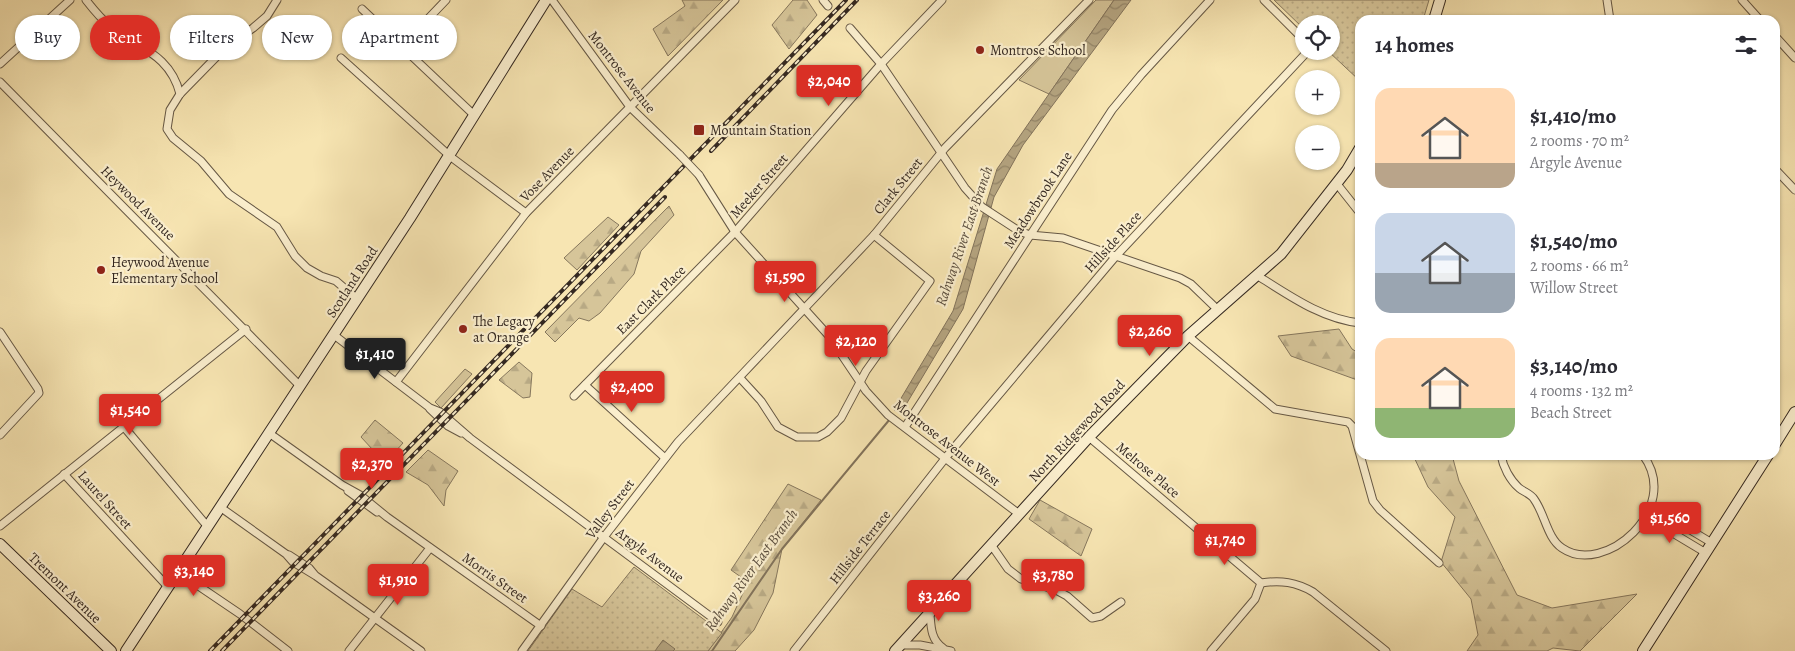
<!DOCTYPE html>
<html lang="en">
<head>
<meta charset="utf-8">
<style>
	:root { --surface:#fff; --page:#f2f2f3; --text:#2b2b33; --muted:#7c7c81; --accent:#d93025 }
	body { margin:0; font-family:Alegreya,serif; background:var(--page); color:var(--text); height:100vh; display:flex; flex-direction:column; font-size:19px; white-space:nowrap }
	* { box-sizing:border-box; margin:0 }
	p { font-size:16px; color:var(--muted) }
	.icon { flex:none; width:28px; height:28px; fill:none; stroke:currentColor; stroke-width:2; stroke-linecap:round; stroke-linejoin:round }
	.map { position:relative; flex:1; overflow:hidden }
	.panel { position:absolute; left:1355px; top:15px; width:425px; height:445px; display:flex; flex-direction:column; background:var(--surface); border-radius:15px; box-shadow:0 1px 4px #0004 }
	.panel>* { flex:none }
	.banner { position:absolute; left:15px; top:15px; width:475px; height:45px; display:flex; gap:10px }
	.tools { position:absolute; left:1295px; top:15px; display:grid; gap:10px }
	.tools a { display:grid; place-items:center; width:45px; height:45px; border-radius:50%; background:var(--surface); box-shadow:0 1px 4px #0004; font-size:25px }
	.price { position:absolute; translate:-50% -42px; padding:0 11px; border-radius:5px; background:var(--accent); color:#fff; font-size:16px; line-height:32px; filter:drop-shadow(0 1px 2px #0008) }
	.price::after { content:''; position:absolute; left:50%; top:30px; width:15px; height:11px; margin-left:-8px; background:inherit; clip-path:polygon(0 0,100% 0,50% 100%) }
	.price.on { background:#222; color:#fff }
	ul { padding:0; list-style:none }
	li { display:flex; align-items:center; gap:15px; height:125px; padding:0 20px }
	li span { display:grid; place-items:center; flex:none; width:140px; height:100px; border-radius:15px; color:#555 }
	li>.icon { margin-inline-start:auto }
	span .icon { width:60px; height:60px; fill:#fffc; stroke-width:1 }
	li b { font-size:21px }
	h2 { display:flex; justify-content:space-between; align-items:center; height:60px; padding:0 20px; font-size:21px }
	.pill { padding:0 18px; border-radius:22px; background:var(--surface); box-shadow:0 1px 4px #0004; font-size:18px; line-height:45px }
	.pill.on { background:var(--accent); color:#fff }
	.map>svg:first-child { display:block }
</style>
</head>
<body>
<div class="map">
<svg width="1795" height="651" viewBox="0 0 1795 651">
	<defs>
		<pattern id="forest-firs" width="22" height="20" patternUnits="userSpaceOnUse" patternTransform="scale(1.25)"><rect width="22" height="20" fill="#d6c599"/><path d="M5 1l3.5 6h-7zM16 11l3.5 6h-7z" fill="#b8a984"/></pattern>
		<pattern id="park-dots" width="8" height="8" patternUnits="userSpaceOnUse" patternTransform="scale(1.25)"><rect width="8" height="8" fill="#d6c599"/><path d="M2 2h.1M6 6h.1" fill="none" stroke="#b8a984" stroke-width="1.8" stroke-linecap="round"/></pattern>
		<pattern id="water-waves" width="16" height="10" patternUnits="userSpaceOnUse" patternTransform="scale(1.25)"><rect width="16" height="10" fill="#b5a581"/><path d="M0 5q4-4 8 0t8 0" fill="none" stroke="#948669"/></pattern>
	</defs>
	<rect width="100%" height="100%" fill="#f7e5b2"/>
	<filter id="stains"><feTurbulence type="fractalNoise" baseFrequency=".004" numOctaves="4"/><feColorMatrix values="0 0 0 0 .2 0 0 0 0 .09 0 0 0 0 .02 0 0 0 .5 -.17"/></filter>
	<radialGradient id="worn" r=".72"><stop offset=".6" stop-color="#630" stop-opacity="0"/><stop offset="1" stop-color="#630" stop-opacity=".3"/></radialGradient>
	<path fill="#d6c599" stroke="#86775d" d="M1096,0H1114L1049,94L1019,80Z"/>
	<g fill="url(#forest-firs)" stroke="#86775d">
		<path d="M682,0H723L668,56L653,29L685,6Z"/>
		<path d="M793,0H807L817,15L789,49L772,25Z"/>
		<path d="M669,206L674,215L641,251L634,274L600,313L589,321L579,318L555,342L545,332Z"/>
		<path d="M608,217L619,225L577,270L564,258Z"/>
		<path d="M1339,329L1352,349L1360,354V381L1291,356L1278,336Z"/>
		<path d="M519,362L532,373L530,397L523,398L499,380Z"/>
		<path d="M465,369L472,374L441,408L435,402Z"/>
		<path d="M375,420L403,443L385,463L361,437Z"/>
		<path d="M428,450L458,471L446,490L444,506L428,485L406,472Z"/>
		<path d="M1413,455H1452L1459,481L1517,595L1552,608L1637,594L1580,651L1553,648L1547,651H1467L1478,635L1471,599L1441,562L1455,517L1428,487Z"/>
		<path d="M788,484L821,500L782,549L773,593L754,630L735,651H708L732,617L748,582L731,570Z"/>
		<path d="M1040,500L1092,529L1081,556L1029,519Z"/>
	</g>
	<g fill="url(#park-dots)" stroke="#86775d">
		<path d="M1274,0H1429L1423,20H1360V81L1328,51H1331V24H1304V29Z"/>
		<path d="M634,567L722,633L708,651H528L572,589L602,607Z"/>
	</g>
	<g fill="url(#water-waves)" stroke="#82735b">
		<path d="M1114,0H1131L1023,145L994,197L963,309L901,413L894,410L953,311L997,169Z"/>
		<path d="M663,640L675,649L673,651H655Z"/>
	</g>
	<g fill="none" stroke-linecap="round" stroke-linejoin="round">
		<path stroke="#82735b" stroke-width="2" d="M712,651L782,549L890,419"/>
		<g stroke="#665845" stroke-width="9">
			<g id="street">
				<path d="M86,0C93,9 100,18 110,26C138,48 170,54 180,94"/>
				<path d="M277,0L267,16L253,28L226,47L180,94L170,110L167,129L173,138L201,161L229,194L277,227L295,256L307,268L321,276L336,281L357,299"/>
				<path d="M552,0L630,107L680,155"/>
				<path d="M823,0L828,6"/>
				<path d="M1264,0L1304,40"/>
				<path d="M1607,0L1610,20"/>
				<path d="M1742,0L1760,20"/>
				<path d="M362,9L474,115"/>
				<path d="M850,28L881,64L965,188L982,207L1019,231L1030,235L1063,238L1180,278L1191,284L1218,310"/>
				<path d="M1775,36L1795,58"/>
				<path d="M401,47L446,0"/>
				<path d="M341,58L451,157L526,213"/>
				<path d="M0,64L70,0"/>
				<path d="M0,82L300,386"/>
				<path d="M1775,169L1795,190"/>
				<path d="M699,175L735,232L829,336L866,391L888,415L1019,514"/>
				<path d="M1337,184L1360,213"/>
				<path d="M1258,276C1290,296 1322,319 1360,323"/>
				<path d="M0,332L38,389L39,393L0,435"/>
				<path d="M334,335L430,408L440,412L470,438L718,622"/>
				<path d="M1188,336L1275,409L1348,422L1352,426L1373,501L1380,510L1439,563"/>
				<path d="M740,378L761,401L778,427L797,437H818L827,432L841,418L866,371L930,281L874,235"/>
				<path d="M396,382L526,213L735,0"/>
				<path d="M585,385L665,458"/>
				<path d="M574,396L735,232L881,64L942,0"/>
				<path d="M430,409L448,426L461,433"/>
				<path d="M124,427L208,527"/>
				<path d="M905,427L1112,110L1141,75L1210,0"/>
				<path d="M269,433L342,485L360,495L387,517L541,626"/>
				<path d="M1089,437L1261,583C1281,580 1296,582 1313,592L1386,651"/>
				<path d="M1501,455C1503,467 1510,480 1519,488C1524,492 1531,494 1534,499C1545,514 1547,538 1562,548C1604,577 1683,509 1643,455"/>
				<path d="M64,474L168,587"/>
				<path d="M348,491L377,512"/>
				<path d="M220,507L286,554L293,562L316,576L421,651"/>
				<path d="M1652,507L1712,543"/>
				<path d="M1646,517L1706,553"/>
				<path d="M0,526L246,329"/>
				<path d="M992,546L1008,569L1021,579L1056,590L1067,596L1092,618L1101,616L1121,602"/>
				<path d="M289,555L309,568L314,574"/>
				<path d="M178,572L240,614L288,651"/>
				<path d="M930,614C931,627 931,640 943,648"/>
				<path d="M901,645H920L951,651"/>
				<path d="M349,651L430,548"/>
				<path d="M522,651L604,537L678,442L874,235L945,148L1089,0"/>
				<path d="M794,651L947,456L1116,256L1308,51"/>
				<path d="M1211,651L1255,599L1261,583"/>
			</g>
		</g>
		<g stroke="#352921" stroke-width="12">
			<g id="secondary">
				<path d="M1434,20L1440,0"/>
				<path d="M1775,444L1795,412"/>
				<path d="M0,544L111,651"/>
				<path d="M126,651L410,218L546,0"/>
				<path d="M895,651L1089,437L1188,336L1281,254L1347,170L1360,148"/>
				<path d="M1643,651L1768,455"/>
			</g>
		</g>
		<use href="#street" stroke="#faeecd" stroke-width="7"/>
		<use href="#secondary" stroke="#faeecd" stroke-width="10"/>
		<g stroke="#352921" stroke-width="4">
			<g id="rail">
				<path d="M711,151L857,0"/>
				<path d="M210,651L846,0"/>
				<path d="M222,651L665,197"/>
			</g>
		</g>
		<use href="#rail" stroke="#faeecd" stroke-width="2" stroke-dasharray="5.5" stroke-linecap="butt"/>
		<g stroke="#665845" stroke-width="9" stroke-linecap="butt">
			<path id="street-bridge" d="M680,155L699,175"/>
		</g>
		<use href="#street-bridge" stroke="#faeecd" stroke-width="7"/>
	</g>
	<g fill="#8f2418" stroke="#faeecd" stroke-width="2">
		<circle cx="980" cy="50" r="5"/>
		<rect x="693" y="124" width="12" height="12" rx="2.5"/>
		<circle cx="101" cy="270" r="5"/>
		<circle cx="463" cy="329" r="5"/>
	</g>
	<g text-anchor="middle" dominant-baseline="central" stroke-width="4.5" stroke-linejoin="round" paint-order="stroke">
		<g font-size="14" fill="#352921" stroke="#faeecd" text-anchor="start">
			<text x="990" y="50">Montrose School</text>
			<text x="710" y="130">Mountain Station</text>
			<text x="111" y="262">Heywood Avenue<tspan x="111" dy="16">Elementary School</tspan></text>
			<text x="473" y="321">The Legacy<tspan x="473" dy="16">at Orange</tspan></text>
		</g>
		<g font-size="14" fill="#352921" stroke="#faeecd">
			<text transform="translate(622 72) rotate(52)">Montrose Avenue</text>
			<text transform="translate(547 174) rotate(-46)">Vose Avenue</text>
			<text transform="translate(759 186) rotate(-49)">Meeker Street</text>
			<text transform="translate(898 186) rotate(-51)">Clark Street</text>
			<text transform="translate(1038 200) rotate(-57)">Meadowbrook Lane</text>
			<text transform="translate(138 203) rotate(45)">Heywood Avenue</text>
			<text transform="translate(1113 242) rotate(-48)">Hillside Place</text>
			<text transform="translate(352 282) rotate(-57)">Scotland Road</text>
			<text transform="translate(651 300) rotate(-45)">East Clark Place</text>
			<text transform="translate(1077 431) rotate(-47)">North Ridgewood Road</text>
			<text transform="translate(947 443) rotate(38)">Montrose Avenue West</text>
			<text transform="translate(1148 470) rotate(40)">Melrose Place</text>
			<text transform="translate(105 500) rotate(48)">Laurel Street</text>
			<text transform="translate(610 509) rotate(-53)">Valley Street</text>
			<text transform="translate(860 547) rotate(-52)">Hillside Terrace</text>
			<text transform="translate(650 555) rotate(37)">Argyle Avenue</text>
			<text transform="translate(495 578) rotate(35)">Morris Street</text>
			<text transform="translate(65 588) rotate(44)">Tremont Avenue</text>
		</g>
		<g font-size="15" font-style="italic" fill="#5b4e3e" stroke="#faeecd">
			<text transform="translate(964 236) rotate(-71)">Rahway River East Branch</text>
			<text transform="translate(751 570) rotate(-54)">Rahway River East Branch</text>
		</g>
	</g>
	<rect width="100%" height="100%" filter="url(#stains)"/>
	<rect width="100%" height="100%" fill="url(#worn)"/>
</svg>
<div class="tools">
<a><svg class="icon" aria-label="locate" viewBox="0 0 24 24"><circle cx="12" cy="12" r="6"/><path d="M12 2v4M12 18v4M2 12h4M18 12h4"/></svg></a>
<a>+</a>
<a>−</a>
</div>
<b class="price" style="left:829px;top:107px">$2,040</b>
<b class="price" style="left:785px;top:303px">$1,590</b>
<b class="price" style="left:1150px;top:357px">$2,260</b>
<b class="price" style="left:856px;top:367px">$2,120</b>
<b class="price on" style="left:375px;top:380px">$1,410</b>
<b class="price" style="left:632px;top:413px">$2,400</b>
<b class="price" style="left:130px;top:436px">$1,540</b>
<b class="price" style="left:372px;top:490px">$2,370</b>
<b class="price" style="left:1670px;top:544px">$1,560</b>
<b class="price" style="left:1225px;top:566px">$1,740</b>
<b class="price" style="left:194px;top:597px">$3,140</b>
<b class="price" style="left:1053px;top:601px">$3,780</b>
<b class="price" style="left:398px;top:606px">$1,910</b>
<b class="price" style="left:939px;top:622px">$3,260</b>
<div class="banner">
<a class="pill">Buy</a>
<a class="pill on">Rent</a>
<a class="pill">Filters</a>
<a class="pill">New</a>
<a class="pill">Apartment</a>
</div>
<section class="panel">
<h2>14 homes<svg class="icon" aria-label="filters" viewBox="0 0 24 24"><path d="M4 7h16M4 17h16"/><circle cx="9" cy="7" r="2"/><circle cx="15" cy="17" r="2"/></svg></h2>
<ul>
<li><span style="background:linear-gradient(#ffd9b3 75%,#b9a48a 0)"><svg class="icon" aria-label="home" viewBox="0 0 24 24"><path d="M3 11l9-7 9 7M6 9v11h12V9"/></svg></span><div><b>$1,410/mo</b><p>2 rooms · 70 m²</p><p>Argyle Avenue</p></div></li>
<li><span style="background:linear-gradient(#c9d6e8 60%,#9aa5b1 0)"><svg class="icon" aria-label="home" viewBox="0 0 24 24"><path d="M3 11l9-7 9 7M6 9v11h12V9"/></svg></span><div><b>$1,540/mo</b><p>2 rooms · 66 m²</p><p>Willow Street</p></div></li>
<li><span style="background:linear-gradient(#ffd9b3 70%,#8fb573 0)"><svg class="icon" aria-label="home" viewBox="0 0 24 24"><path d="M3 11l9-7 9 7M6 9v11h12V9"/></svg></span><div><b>$3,140/mo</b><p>4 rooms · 132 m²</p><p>Beach Street</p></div></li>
</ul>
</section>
</div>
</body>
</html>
